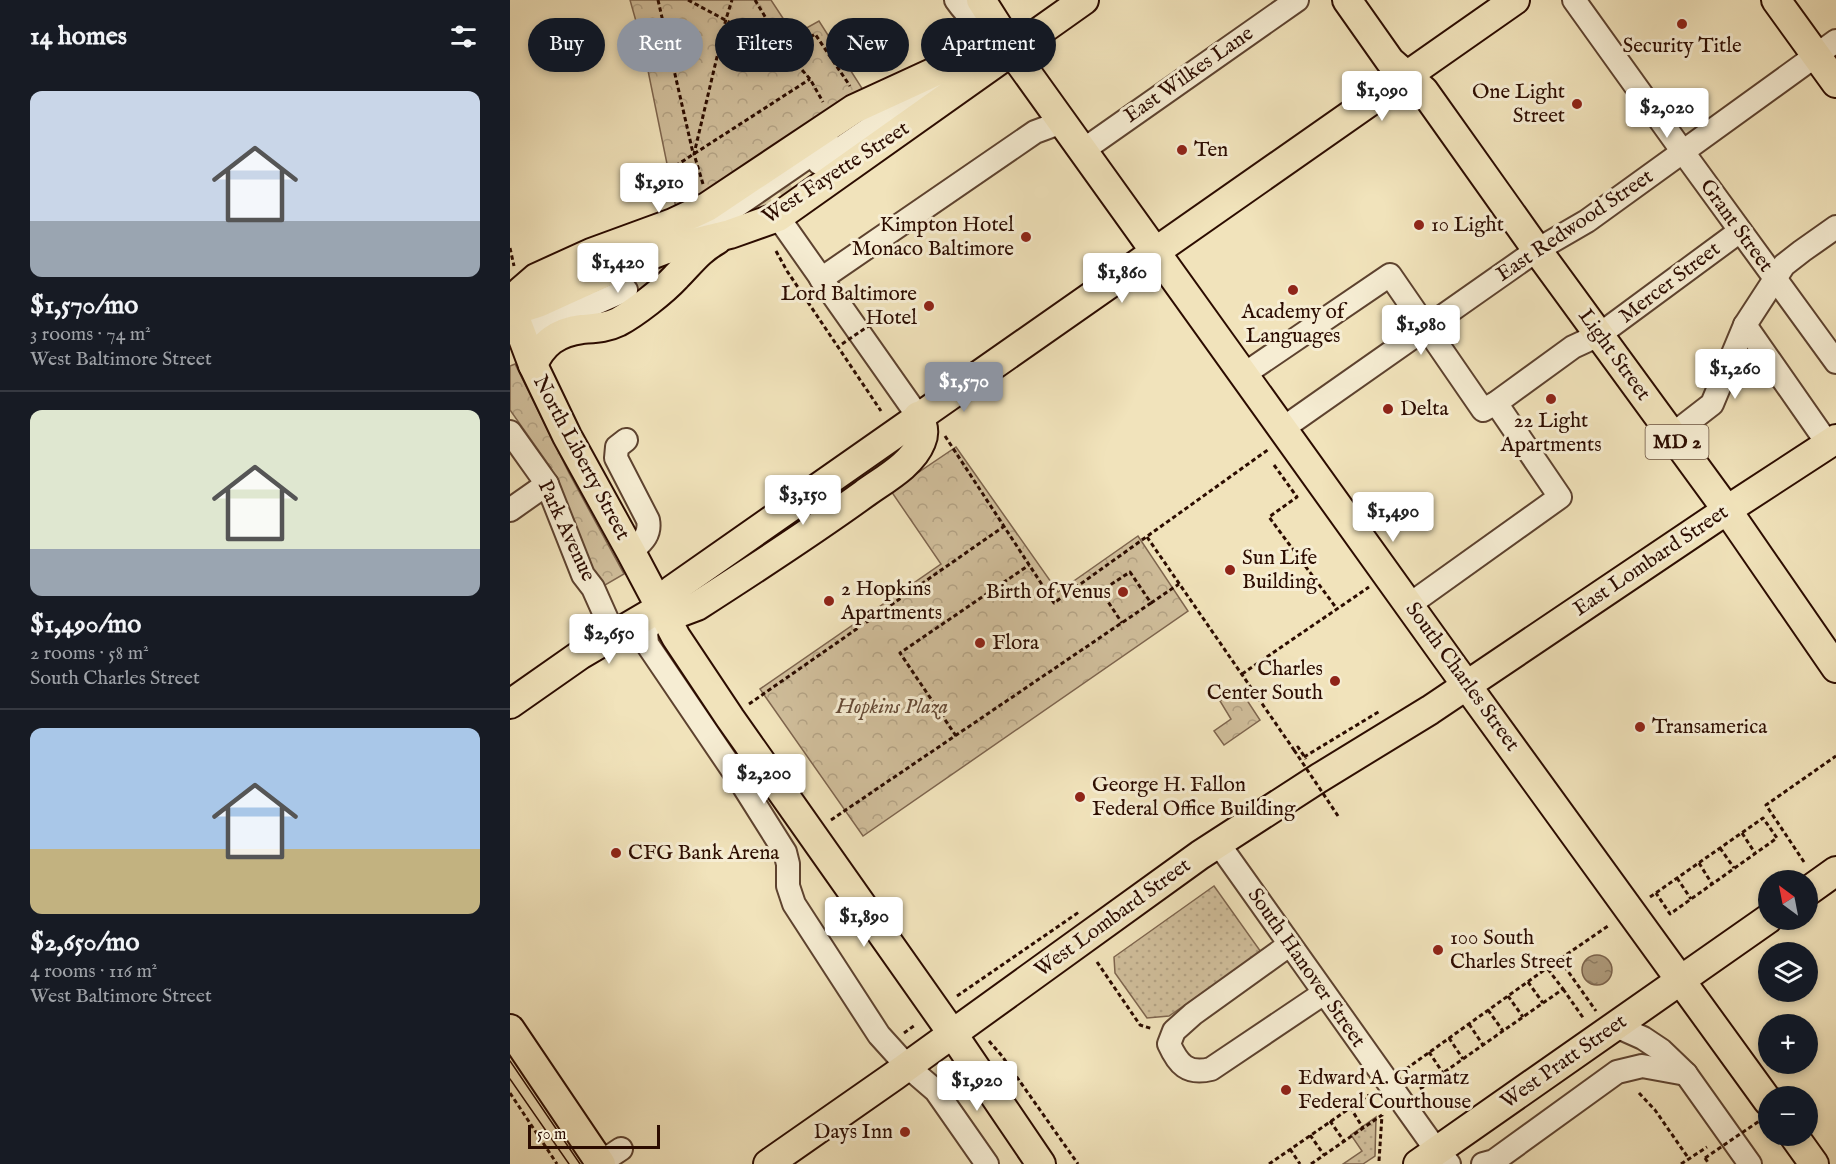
<!DOCTYPE html>
<html lang="en">
<head>
<meta charset="utf-8">
<style>
	:root { --surface:#171b24; --page:#20242c; --text:#f1f3f6; --muted:#9ea1a6; --line:#363941; --accent:#8c9099 }
	body { margin:0; font-family:"IM FELL English",serif; background:var(--page); color:var(--text); height:100vh; display:flex; flex-direction:column; font-size:22px; white-space:nowrap }
	* { box-sizing:border-box; margin:0 }
	p { font-size:20px; color:var(--muted) }
	.icon { flex:none; width:33px; height:33px; fill:none; stroke:currentColor; stroke-width:2; stroke-linecap:round; stroke-linejoin:round }
	.map { position:relative; flex:1; overflow:hidden }
	.sheet { display:flex; flex-direction:column; background:var(--surface); width:510px }
	.sheet>* { flex:none }
	.guide { position:absolute; left:18px; top:18px; width:570px; height:54px; display:flex; gap:12px }
	.needle { width:39px; rotate:328deg }
	.tools { position:absolute; left:1248px; top:870px; display:grid; gap:12px }
	.tools a { display:grid; place-items:center; width:60px; height:60px; border-radius:50%; background:var(--surface); box-shadow:0 3px 9px #0003; font-size:30px }
	.scale { position:absolute; left:18px; bottom:15px; width:132px; box-sizing:border-box; padding-left:6px; border:3px solid #2c0c00; border-top:0; font-size:16px; line-height:21px; white-space:nowrap; color:#2c0c00; -webkit-text-stroke:4px #f6edd3; paint-order:stroke }
	.price { position:absolute; translate:-50% -51px; padding:0 14px; border-radius:6px; background:#fff; color:#222; font-size:20px; line-height:39px; filter:drop-shadow(0 2px 3px #0008) }
	.price::after { content:''; position:absolute; left:50%; top:36px; width:18px; height:14px; margin-left:-9px; background:inherit; clip-path:polygon(0 0,100% 0,50% 100%) }
	.price.selected { background:var(--accent); color:#fff }
	ul { padding:0; list-style:none }
	li { display:grid; align-content:center; gap:12px; height:318px; padding:0 30px }
	li+li { border-top:2px solid var(--line) }
	li span { display:grid; place-items:center; height:186px; border-radius:12px; color:#555 }
	li>.icon { margin-inline-start:auto }
	span .icon { width:108px; height:108px; fill:#fffc; stroke-width:1 }
	li b { font-size:26px }
	h2 { display:flex; justify-content:space-between; align-items:center; height:72px; padding:0 30px; font-size:26px }
	.tag { padding:0 21px; border-radius:27px; background:var(--surface); box-shadow:0 3px 9px #0003; font-size:21px; line-height:54px }
	.tag.selected { background:var(--accent); color:#fff }
	main { display:flex; flex:1; min-height:0 }
	.map>svg:first-child { display:block }
</style>
</head>
<body>
<main>
<section class="sheet">
<h2>14 homes<svg class="icon" aria-label="filters" viewBox="0 0 24 24"><path d="M4 7h16M4 17h16"/><circle cx="9" cy="7" r="2"/><circle cx="15" cy="17" r="2"/></svg></h2>
<ul>
<li><span style="background:linear-gradient(#c9d6e8 70%,#9aa5b1 0)"><svg class="icon" aria-label="home" viewBox="0 0 24 24"><path d="M3 11l9-7 9 7M6 9v11h12V9"/></svg></span><div><b>$1,570/mo</b><p>3 rooms · 74 m²</p><p>West Baltimore Street</p></div></li>
<li><span style="background:linear-gradient(#dfe7d0 75%,#9aa5b1 0)"><svg class="icon" aria-label="home" viewBox="0 0 24 24"><path d="M3 11l9-7 9 7M6 9v11h12V9"/></svg></span><div><b>$1,490/mo</b><p>2 rooms · 58 m²</p><p>South Charles Street</p></div></li>
<li><span style="background:linear-gradient(#a9c7e8 65%,#c2b280 0)"><svg class="icon" aria-label="home" viewBox="0 0 24 24"><path d="M3 11l9-7 9 7M6 9v11h12V9"/></svg></span><div><b>$2,650/mo</b><p>4 rooms · 116 m²</p><p>West Baltimore Street</p></div></li>
</ul>
</section>
<div class="map">
<svg width="1326" height="1164" viewBox="0 0 1326 1164">
	<defs>
		<pattern id="grass-dots" width="8" height="8" patternUnits="userSpaceOnUse" patternTransform="scale(1.5)"><rect width="8" height="8" fill="#d0be9b"/><path d="M2 2h.1M6 6h.1" fill="none" stroke="#b3a284" stroke-width="1.8" stroke-linecap="round"/></pattern>
		<pattern id="forest-crowns" width="20" height="18" patternUnits="userSpaceOnUse" patternTransform="scale(1.5)"><rect width="20" height="18" fill="#d0be9b"/><path d="M2 6a3 3 0 1 1 6 0M12 15a3 3 0 1 1 6 0" fill="none" stroke="#b3a284"/></pattern>
		<pattern id="water-ripples" width="26" height="14" patternUnits="userSpaceOnUse" patternTransform="scale(1.5)"><rect width="26" height="14" fill="#ae9a7b"/><path d="M2 4q2-2 4 0t4 0M15 11q2-2 4 0t4 0" fill="none" stroke="#8e7c62"/></pattern>
	</defs>
	<rect width="100%" height="100%" fill="#f1e3bb"/>
	<filter id="stains"><feTurbulence type="fractalNoise" baseFrequency=".00333" numOctaves="4"/><feColorMatrix values="0 0 0 0 .2 0 0 0 0 .09 0 0 0 0 .02 0 0 0 .5 -.17"/></filter>
	<radialGradient id="worn" r=".72"><stop offset=".6" stop-color="#630" stop-opacity="0"/><stop offset="1" stop-color="#630" stop-opacity=".3"/></radialGradient>
	<g fill="url(#grass-dots)" stroke="#7e654e" stroke-width="1.5">
		<path d="M704,886L751,952L659,1016L637,1018L605,973L604,957Z"/>
		<path d="M866,1117L865,1156L853,1164H833L852,1151L841,1135Z"/>
	</g>
	<g fill="url(#forest-crowns)" stroke="#7e654e" stroke-width="1.5">
		<path d="M120,0H261L284,35L309,21L355,93L167,213L133,46Z"/>
		<path d="M5,364L59,473L114,574L90,588L41,468L0,410V366Z"/>
		<path d="M446,447L548,592L628,536L678,611L353,836L250,689L431,564L381,491Z"/>
		<path d="M729,688L750,720L714,745L704,731L721,719L710,701Z"/>
	</g>
	<circle fill="url(#water-ripples)" stroke="#7a614a" stroke-width="1.5" cx="1087" cy="970" r="15"/>
	<g fill="none" stroke-linecap="round" stroke-linejoin="round">
		<g stroke="#d3c39f" stroke-width="22" stroke-dasharray="22 11" stroke-linecap="butt">
			<path d="M241,209L280,184"/>
			<path d="M116,290L178,250"/>
		</g>
		<g stroke="#5d422f" stroke-width="26">
			<g id="minor">
				<path d="M446,0C460,20 479,35 498,50"/>
				<path d="M1064,0L1173,152L1326,362"/>
				<path d="M572,151L787,0"/>
				<path d="M309,163L433,78"/>
				<path d="M268,217L408,416"/>
				<path d="M177,240L318,143"/>
				<path d="M311,279L525,132L552,122"/>
				<path d="M2,311L27,329L116,290"/>
				<path d="M1235,325L1318,444"/>
				<path d="M733,375L880,275L973,410L986,403L1063,347L1089,335L1230,231"/>
				<path d="M772,429L1027,250L1077,221L1326,41"/>
				<path d="M0,432L37,484L73,575L83,588L104,635"/>
				<path d="M1162,435L1202,404L1235,325L1274,265L1292,251L1326,227"/>
				<path d="M116,440L107,447L106,458L138,520C141,535 132,542 121,552"/>
				<path d="M0,510L37,484"/>
				<path d="M899,605L1050,497L986,403"/>
				<path d="M150,608L136,632L137,644L234,787L275,852L278,864V886L284,904L369,1035L397,1066L426,1091L477,1164"/>
				<path d="M708,843L912,1130L927,1151L939,1164"/>
				<path d="M779,945L683,1014L664,1031L659,1044C668,1064 677,1075 701,1069L814,993"/>
				<path d="M1106,1026L1133,1038L1151,1050L1176,1074L1240,1164"/>
				<path d="M90,1163L111,1149"/>
				<path d="M973,1164L984,1161L1107,1072L1132,1066L1176,1074"/>
			</g>
		</g>
		<g stroke="#2c0c00" stroke-width="32">
			<g id="major">
				<path d="M471,0L487,25L502,52L944,668L1258,1101"/>
				<path d="M837,0L880,61L914,91L1027,250L1217,510L1326,668"/>
				<path d="M1266,0L1326,83"/>
				<path d="M0,304L23,365L57,436L121,552L166,637L220,718L442,1033L531,1164"/>
				<path d="M2,311L11,291L26,278L81,253L163,223L197,207L344,109L431,69L471,57L488,54"/>
				<path d="M0,312L28,303L94,273L154,250L220,234L268,217L574,0"/>
				<path d="M23,365C32,344 47,332 72,329C84,328 96,328 108,322C125,313 153,291 166,277C180,263 190,249 207,240"/>
				<path d="M150,608L171,612L187,606C243,570 300,533 354,494C373,480 402,465 411,442C415,433 413,424 408,416"/>
				<path d="M0,704L70,655L150,608L162,590L1005,0"/>
				<path d="M1298,891L1326,871"/>
				<path d="M0,1029L91,1164"/>
				<path d="M1284,1136L1304,1164"/>
				<path d="M258,1164L384,1076L690,855L809,778L920,710L1217,510L1326,439"/>
				<path d="M908,1164L1258,919"/>
			</g>
		</g>
		<g stroke="#2c0c00" stroke-width="3" stroke-dasharray="4.5 3" stroke-linecap="butt">
			<path d="M148,0L183,153"/>
			<path d="M178,0L277,53L300,79L313,102"/>
			<path d="M245,0L277,53L305,34L340,86"/>
			<path d="M159,170L300,79"/>
			<path d="M193,184L184,154L216,19L222,0"/>
			<path d="M0,248L4,266"/>
			<path d="M266,251L277,271L371,411"/>
			<path d="M435,436L544,603L759,449"/>
			<path d="M764,465L787,497L759,517L827,609"/>
			<path d="M637,537L784,750L788,747L796,759"/>
			<path d="M641,603L669,584"/>
			<path d="M732,674L859,587"/>
			<path d="M239,704L493,527"/>
			<path d="M446,736L390,653L519,565"/>
			<path d="M794,757L870,711"/>
			<path d="M321,820L641,603L620,572L591,591L612,623"/>
			<path d="M1232,833L1245,853"/>
			<path d="M1210,848L1224,868"/>
			<path d="M1294,862L1256,805L1326,756"/>
			<path d="M1189,863L1202,884"/>
			<path d="M1167,878L1181,899"/>
			<path d="M1140,897L1253,818L1267,838L1160,914L1146,893"/>
			<path d="M1050,960L1086,1011"/>
			<path d="M587,962L630,1025L643,1029"/>
			<path d="M1018,982L1033,1003"/>
			<path d="M1053,989L1074,1019"/>
			<path d="M447,996L569,912"/>
			<path d="M998,996L1013,1017"/>
			<path d="M978,1010L993,1031"/>
			<path d="M959,1024L973,1045"/>
			<path d="M394,1033L405,1025"/>
			<path d="M939,1038L953,1059"/>
			<path d="M479,1041L492,1056L568,1164"/>
			<path d="M919,1052L933,1073"/>
			<path d="M896,1069L1037,968"/>
			<path d="M910,1089L1053,989L1037,968L1098,926"/>
			<path d="M0,1093L47,1164"/>
			<path d="M1129,1093L1145,1110L1179,1159"/>
			<path d="M1286,1096L1289,1094"/>
			<path d="M840,1107L853,1128"/>
			<path d="M820,1121L834,1141"/>
			<path d="M800,1135L814,1155"/>
			<path d="M780,1149L790,1164"/>
			<path d="M1195,1158L1199,1164"/>
			<path d="M869,1161L872,1115"/>
			<path d="M759,1164L859,1095"/>
			<path d="M801,1164L872,1115"/>
			<path d="M1171,1164L1197,1147"/>
		</g>
		<use href="#minor" stroke="#f6edd3" stroke-width="22"/>
		<use href="#major" stroke="#f1e3bb" stroke-width="28"/>
		<g stroke="#2c0c00" stroke-width="1.5">
			<path d="M0,1061L70,1164"/>
			<path d="M0,1079L59,1164"/>
		</g>
		<g stroke="#2c0c00" stroke-width="3" stroke-dasharray="4.5 3" stroke-linecap="butt">
			<path d="M332,344L363,323"/>
			<path d="M784,750L828,816"/>
			<path d="M1195,1158L1258,1115"/>
		</g>
	</g>
	<g fill="#8f2418" stroke="#f6edd3" stroke-width="2">
		<circle cx="1172" cy="24" r="6"/>
		<circle cx="1067" cy="104" r="6"/>
		<circle cx="672" cy="150" r="6"/>
		<circle cx="909" cy="225" r="6"/>
		<circle cx="516" cy="237" r="6"/>
		<circle cx="783" cy="290" r="6"/>
		<circle cx="419" cy="306" r="6"/>
		<circle cx="1041" cy="399" r="6"/>
		<circle cx="878" cy="409" r="6"/>
		<circle cx="720" cy="570" r="6"/>
		<circle cx="613" cy="592" r="6"/>
		<circle cx="319" cy="601" r="6"/>
		<circle cx="470" cy="643" r="6"/>
		<circle cx="825" cy="681" r="6"/>
		<circle cx="1130" cy="727" r="6"/>
		<circle cx="570" cy="797" r="6"/>
		<circle cx="106" cy="853" r="6"/>
		<circle cx="928" cy="950" r="6"/>
		<circle cx="776" cy="1090" r="6"/>
		<circle cx="395" cy="1132" r="6"/>
	</g>
	<g text-anchor="middle" dominant-baseline="central" stroke-width="6" stroke-linejoin="round" paint-order="stroke">
		<rect fill="#f6edd3" stroke="#69503f" stroke-width="1.5" x="1135.5" y="425" width="63" height="34" rx="4.5"/>
		<g font-size="20" font-weight="bold" fill="#2c0c00">
			<text x="1167" y="442">MD 2</text>
		</g>
		<g font-size="21" fill="#2c0c00" stroke="#f6edd3" text-anchor="start">
			<text x="1172" y="46" text-anchor="middle">Security Title</text>
			<text x="1055" y="92" text-anchor="end">One Light<tspan x="1055" dy="24">Street</tspan></text>
			<text x="684" y="150">Ten</text>
			<text x="504" y="225" text-anchor="end">Kimpton Hotel<tspan x="504" dy="24">Monaco Baltimore</tspan></text>
			<text x="921" y="225">10 Light</text>
			<text x="407" y="294" text-anchor="end">Lord Baltimore<tspan x="407" dy="24">Hotel</tspan></text>
			<text x="783" y="312" text-anchor="middle">Academy of<tspan x="783" dy="24">Languages</tspan></text>
			<text x="890" y="409">Delta</text>
			<text x="1041" y="421" text-anchor="middle">22 Light<tspan x="1041" dy="24">Apartments</tspan></text>
			<text x="732" y="558">Sun Life<tspan x="732" dy="24">Building</tspan></text>
			<text x="331" y="589">2 Hopkins<tspan x="331" dy="24">Apartments</tspan></text>
			<text x="601" y="592" text-anchor="end">Birth of Venus</text>
			<text x="482" y="643">Flora</text>
			<text x="813" y="669" text-anchor="end">Charles<tspan x="813" dy="24">Center South</tspan></text>
			<text x="1142" y="727">Transamerica</text>
			<text x="582" y="785">George H. Fallon<tspan x="582" dy="24">Federal Office Building</tspan></text>
			<text x="118" y="853">CFG Bank Arena</text>
			<text x="940" y="938">100 South<tspan x="940" dy="24">Charles Street</tspan></text>
			<text x="788" y="1078">Edward A. Garmatz<tspan x="788" dy="24">Federal Courthouse</tspan></text>
			<text x="383" y="1132" text-anchor="end">Days Inn</text>
		</g>
		<g font-size="21" fill="#2c0c00" stroke="#f6edd3">
			<text transform="translate(679 75) rotate(-35)">East Wilkes Lane</text>
			<text transform="translate(326 173) rotate(-33)">West Fayette Street</text>
			<text transform="translate(1065 226) rotate(-34)">East Redwood Street</text>
			<text transform="translate(1226 226) rotate(54)">Grant Street</text>
			<text transform="translate(1160 283) rotate(-37)">Mercer Street</text>
			<text transform="translate(1104 355) rotate(54)">Light Street</text>
			<text transform="translate(71 458) rotate(62)">North Liberty Street</text>
			<text transform="translate(56 531) rotate(65)">Park Avenue</text>
			<text transform="translate(1141 561) rotate(-34)">East Lombard Street</text>
			<text transform="translate(952 677) rotate(54)">South Charles Street</text>
			<text transform="translate(603 918) rotate(-36)">West Lombard Street</text>
			<text transform="translate(796 968) rotate(55)">South Hanover Street</text>
			<text transform="translate(1054 1062) rotate(-35)">West Pratt Street</text>
		</g>
		<g font-size="21" font-style="italic" fill="#654a36" stroke="#f6edd3">
			<text x="382" y="707">Hopkins Plaza</text>
		</g>
	</g>
	<rect width="100%" height="100%" filter="url(#stains)"/>
	<rect width="100%" height="100%" fill="url(#worn)"/>
</svg>
<div class="tools">
<a><svg class="needle" viewBox="-14 -14 28 28"><path d="M0-13l5 13h-10z" fill="#e53935"/><path d="M0 13l5-13h-10z" fill="#9ea1a6"/></svg></a>
<a><svg class="icon" aria-label="layers" viewBox="0 0 24 24"><path d="M12 4l9 5-9 5-9-5zM3 14l9 5 9-5"/></svg></a>
<a>+</a>
<a>−</a>
</div>
<div class="scale">50 m</div>
<b class="price" style="left:872px;top:122px">$1,090</b>
<b class="price" style="left:1157px;top:139px">$2,020</b>
<b class="price" style="left:149px;top:214px">$1,910</b>
<b class="price" style="left:108px;top:294px">$1,420</b>
<b class="price" style="left:612px;top:304px">$1,860</b>
<b class="price" style="left:911px;top:356px">$1,980</b>
<b class="price" style="left:1225px;top:400px">$1,260</b>
<b class="price selected" style="left:454px;top:413px">$1,570</b>
<b class="price" style="left:293px;top:526px">$3,150</b>
<b class="price" style="left:883px;top:543px">$1,490</b>
<b class="price" style="left:99px;top:665px">$2,650</b>
<b class="price" style="left:254px;top:805px">$2,200</b>
<b class="price" style="left:354px;top:948px">$1,890</b>
<b class="price" style="left:467px;top:1112px">$1,920</b>
<div class="guide">
<a class="tag">Buy</a>
<a class="tag selected">Rent</a>
<a class="tag">Filters</a>
<a class="tag">New</a>
<a class="tag">Apartment</a>
</div>
</div>
</main>
</body>
</html>
